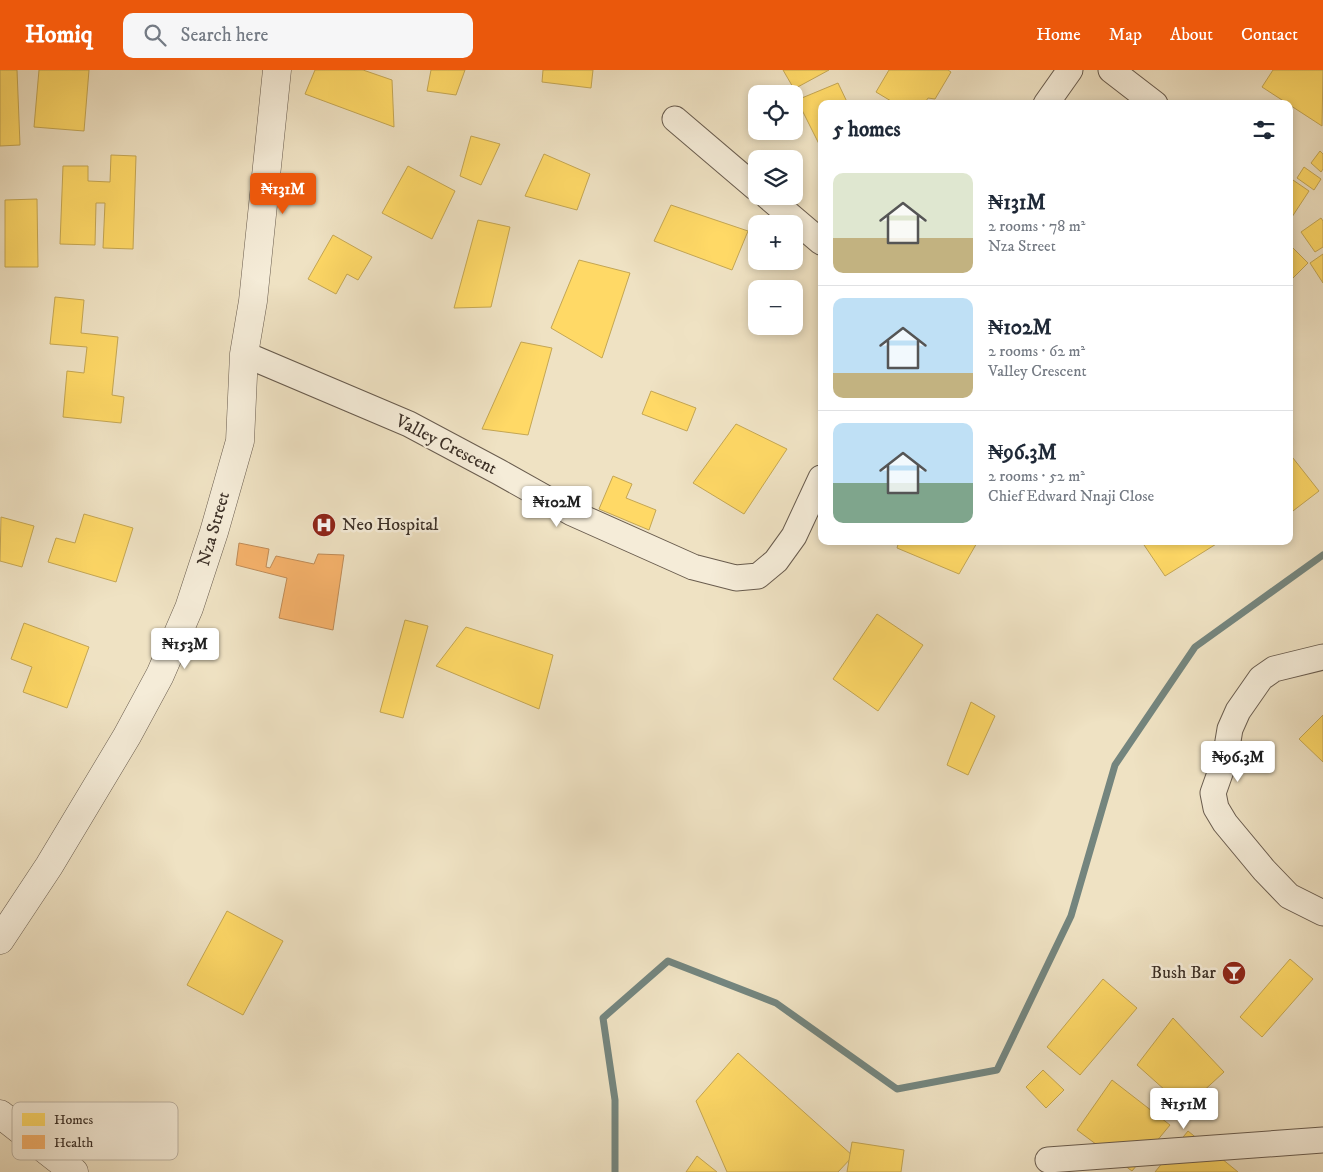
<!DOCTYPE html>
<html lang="en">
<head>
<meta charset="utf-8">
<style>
	:root { --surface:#fff; --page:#f6f6f7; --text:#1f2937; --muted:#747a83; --line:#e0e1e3; --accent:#ea580c }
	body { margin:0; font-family:"IM FELL DW Pica",serif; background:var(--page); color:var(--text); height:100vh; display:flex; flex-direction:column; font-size:19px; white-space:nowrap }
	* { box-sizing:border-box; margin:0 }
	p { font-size:16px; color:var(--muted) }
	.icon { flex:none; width:28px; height:28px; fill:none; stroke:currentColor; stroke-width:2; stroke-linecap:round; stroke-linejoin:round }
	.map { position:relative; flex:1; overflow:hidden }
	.side { position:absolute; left:818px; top:30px; width:475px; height:445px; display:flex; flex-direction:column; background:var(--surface); border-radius:10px; box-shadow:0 2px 8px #0003 }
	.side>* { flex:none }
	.controls { position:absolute; left:748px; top:15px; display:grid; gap:10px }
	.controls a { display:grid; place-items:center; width:55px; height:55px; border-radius:10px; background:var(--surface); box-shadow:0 2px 8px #0003; font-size:25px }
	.price { position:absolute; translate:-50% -42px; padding:0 11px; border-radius:5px; background:#fff; color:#222; font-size:16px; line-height:32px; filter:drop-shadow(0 1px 2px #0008) }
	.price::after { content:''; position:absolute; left:50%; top:30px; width:15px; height:11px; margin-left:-8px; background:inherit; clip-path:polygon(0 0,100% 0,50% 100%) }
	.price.selected { background:var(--accent); color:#fff }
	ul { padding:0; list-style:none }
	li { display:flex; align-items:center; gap:15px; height:125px; padding:0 15px }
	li+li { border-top:1px solid var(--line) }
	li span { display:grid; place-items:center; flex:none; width:140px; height:100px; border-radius:10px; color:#555 }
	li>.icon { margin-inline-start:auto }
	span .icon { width:60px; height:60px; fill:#fffc; stroke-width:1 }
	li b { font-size:21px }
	h2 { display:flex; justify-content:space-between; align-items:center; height:60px; padding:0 15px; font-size:21px }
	header { display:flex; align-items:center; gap:30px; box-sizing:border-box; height:70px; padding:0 25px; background:var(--accent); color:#fff }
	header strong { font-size:24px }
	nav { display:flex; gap:28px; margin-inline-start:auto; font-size:18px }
	.search { width:350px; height:45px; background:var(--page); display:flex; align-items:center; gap:12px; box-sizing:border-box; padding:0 18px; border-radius:10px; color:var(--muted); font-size:19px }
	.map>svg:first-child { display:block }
</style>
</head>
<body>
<header>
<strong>Homiq</strong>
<div class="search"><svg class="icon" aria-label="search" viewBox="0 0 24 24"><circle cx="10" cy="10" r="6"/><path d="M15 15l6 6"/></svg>Search here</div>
<nav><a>Home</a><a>Map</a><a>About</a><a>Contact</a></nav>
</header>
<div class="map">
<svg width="1323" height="1102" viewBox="0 0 1323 1102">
	<rect width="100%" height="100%" fill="#efe2c3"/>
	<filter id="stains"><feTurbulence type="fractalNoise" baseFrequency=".004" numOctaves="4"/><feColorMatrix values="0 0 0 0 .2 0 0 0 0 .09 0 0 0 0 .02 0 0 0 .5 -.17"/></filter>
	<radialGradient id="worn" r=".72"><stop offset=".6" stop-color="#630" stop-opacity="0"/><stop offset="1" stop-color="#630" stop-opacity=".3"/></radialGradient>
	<g fill="#ffd966" stroke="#c4a653">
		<path d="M0,0H17L20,75L0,76Z"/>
		<path d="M39,0H89L84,61L34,57Z"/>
		<path d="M315,0H363L392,10L394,57L305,24Z"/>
		<path d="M431,0H465L456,25L427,21Z"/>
		<path d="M543,0H593L591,18L542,12Z"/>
		<path d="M783,0H829L794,19Z"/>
		<path d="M889,0H948L951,2L935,29L928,28L924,34H896L876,22Z"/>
		<path d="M1273,0H1323L1322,56L1262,17Z"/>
		<path d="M838,13L848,34H821V78L797,30Z"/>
		<path d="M471,66L500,74L481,115L460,106Z"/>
		<path d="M1320,81L1323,84V99L1321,102L1311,93Z"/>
		<path d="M544,84L590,104L577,140L525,126Z"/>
		<path d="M111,85L136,86L133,179L103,178L105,133H96L95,175L60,174L63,96H88V111L110,112Z"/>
		<path d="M408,96L455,121L432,169L382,143Z"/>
		<path d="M1304,97L1321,109L1314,120L1297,108Z"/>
		<path d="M1290,108L1309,121L1290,150L1289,110Z"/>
		<path d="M37,129L38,197H5V130Z"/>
		<path d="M671,135L748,161L732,200L654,171Z"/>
		<path d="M1321,148L1323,151V177L1315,182L1301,162Z"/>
		<path d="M478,150L510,157L491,237L454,238Z"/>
		<path d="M333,165L372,187L358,210L347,204L336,224L308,209Z"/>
		<path d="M1289,174L1308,193L1289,212Z"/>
		<path d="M1323,184V213L1310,193Z"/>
		<path d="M579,190L630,203L602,288L551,258Z"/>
		<path d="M55,227L84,230L81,263L118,267L112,325L124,327L121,353L63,347L67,301L84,303L87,277L50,274Z"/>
		<path d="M521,272L552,278L528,365L482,359Z"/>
		<path d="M651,321L696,338L687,361L642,344Z"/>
		<path d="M736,354L787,379L744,444L693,413Z"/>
		<path d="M1289,383L1319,421L1289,444Z"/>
		<path d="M613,406L632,414L626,428L656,440L649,460L599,439Z"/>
		<path d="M84,444L133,458L116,512L48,492L56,468L75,473Z"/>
		<path d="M1,447L34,456L22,497L0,491Z"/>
		<path d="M899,471H978L959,504L897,478Z"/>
		<path d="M1144,471H1221L1165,506L1142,472Z"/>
		<path d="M877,544L923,575L878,641L833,609Z"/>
		<path d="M405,550L428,556L403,648L380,642Z"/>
		<path d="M24,553L89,577L67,638L23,622L32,597L11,589Z"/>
		<path d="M466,557L553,585L539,639L436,596Z"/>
		<path d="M971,632L995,646L968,705L947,695Z"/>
		<path d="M1323,645V692L1299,669Z"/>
		<path d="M227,841L283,871L243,945L187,915Z"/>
		<path d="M1290,889L1313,909L1262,967L1240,947Z"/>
		<path d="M1103,909L1137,938L1080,1005L1047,977Z"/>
		<path d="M1173,948L1224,1002L1185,1038L1137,995Z"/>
		<path d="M738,983L853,1086L838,1102H727L696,1031Z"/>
		<path d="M1043,1000L1064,1020L1046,1038L1026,1017Z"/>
		<path d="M1112,1010L1170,1055L1132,1101L1077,1060Z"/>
		<path d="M1188,1061L1238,1102H1155Z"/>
		<path d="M852,1072L904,1080L901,1102H847Z"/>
		<path d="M697,1086L717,1102H686Z"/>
	</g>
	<path fill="#f6b26b" stroke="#be8b57" d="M239,473L269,479L266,497L270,498L276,486L314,494L318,484L344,485L333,560L279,548L287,508L236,495Z"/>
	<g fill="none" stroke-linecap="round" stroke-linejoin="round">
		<path stroke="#74857e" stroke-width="7" d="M615,1102V1030L603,948L668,891L776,933L897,1019L997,1000L1071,846L1115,695L1195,577L1323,485"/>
		<g stroke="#695c4e" stroke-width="27">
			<g id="minor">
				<path d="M1111,0L1155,34"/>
				<path d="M1046,34L1070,0"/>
				<path d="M675,49L756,118"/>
				<path d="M767,126L821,172"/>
				<path d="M244,284L409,354L499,402L572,443L693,497L736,508L758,506L776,491L794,466L821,408"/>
				<path d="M1323,587L1274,599L1261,608L1238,641L1230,659L1225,689L1213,723L1216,738L1225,753L1264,800L1289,826L1323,843"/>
				<path d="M1048,1090L1323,1070"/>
			</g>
		</g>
		<g stroke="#695c4e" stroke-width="29">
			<g id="tertiary">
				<path d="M0,870L49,796L127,666L160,605L189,538L214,462L240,371L244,284L253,231L277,0"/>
				<path d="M0,1044L74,1102"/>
			</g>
		</g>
		<use href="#minor" stroke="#f5ecd8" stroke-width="25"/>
		<use href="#tertiary" stroke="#f5ecd8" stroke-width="28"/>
	</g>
	<defs>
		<g id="hospital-disc" transform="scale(1.25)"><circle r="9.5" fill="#8f2418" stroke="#f5ecd8"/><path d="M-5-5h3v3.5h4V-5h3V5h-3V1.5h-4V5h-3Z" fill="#fff"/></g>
		<g id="bar-disc" transform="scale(1.25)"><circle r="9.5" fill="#8f2418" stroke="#f5ecd8"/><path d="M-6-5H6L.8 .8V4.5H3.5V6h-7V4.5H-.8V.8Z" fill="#fff"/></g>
	</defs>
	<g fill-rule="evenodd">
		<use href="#hospital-disc" x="324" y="455"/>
		<use href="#bar-disc" x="1234" y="903"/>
	</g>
	<g text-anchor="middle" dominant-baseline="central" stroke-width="5" stroke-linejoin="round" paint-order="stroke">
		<g font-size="18" fill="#3c3027" stroke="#f5ecd8">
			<text transform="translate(446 375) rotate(27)">Valley Crescent</text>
			<text transform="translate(214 459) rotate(-74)">Nza Street</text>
		</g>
		<g font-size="18" fill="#3c3027" stroke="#f5ecd8" text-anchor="start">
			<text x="342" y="455">Neo Hospital</text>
			<text x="1216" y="903" text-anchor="end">Bush Bar</text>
		</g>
	</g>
	<rect x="12" y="1032" width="166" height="58" rx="8" fill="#f5ecd8" stroke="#beb4a3" stroke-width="1"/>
	<rect x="22" y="1043" width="23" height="13" fill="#ffd966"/>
	<rect x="22" y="1065" width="23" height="14" fill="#f6b26b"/>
	<g font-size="14" fill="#3c3027">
		<text x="54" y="1054">Homes</text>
		<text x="54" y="1077">Health</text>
	</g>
	<rect width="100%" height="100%" filter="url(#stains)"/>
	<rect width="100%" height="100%" fill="url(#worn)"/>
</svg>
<div class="controls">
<a><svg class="icon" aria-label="locate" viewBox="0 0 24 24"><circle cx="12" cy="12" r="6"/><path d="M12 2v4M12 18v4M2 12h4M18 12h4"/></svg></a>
<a><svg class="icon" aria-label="layers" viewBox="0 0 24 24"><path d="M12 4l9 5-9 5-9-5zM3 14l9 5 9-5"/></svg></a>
<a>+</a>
<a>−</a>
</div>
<b class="price selected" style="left:283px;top:145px">₦131M</b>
<b class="price" style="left:557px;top:458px">₦102M</b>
<b class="price" style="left:185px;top:600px">₦153M</b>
<b class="price" style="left:1238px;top:713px">₦96.3M</b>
<b class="price" style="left:1184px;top:1060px">₦151M</b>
<section class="side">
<h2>5 homes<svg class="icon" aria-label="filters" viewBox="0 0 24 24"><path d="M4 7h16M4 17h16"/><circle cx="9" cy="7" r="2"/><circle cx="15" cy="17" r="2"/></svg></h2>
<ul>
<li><span style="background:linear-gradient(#dfe7d0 65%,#c2b280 0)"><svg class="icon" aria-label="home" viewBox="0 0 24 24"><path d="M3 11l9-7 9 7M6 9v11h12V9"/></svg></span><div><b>₦131M</b><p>2 rooms · 78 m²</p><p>Nza Street</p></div></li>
<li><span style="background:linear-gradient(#bfe0f5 75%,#c2b280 0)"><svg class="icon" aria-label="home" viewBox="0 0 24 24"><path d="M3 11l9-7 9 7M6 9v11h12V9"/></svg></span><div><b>₦102M</b><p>2 rooms · 62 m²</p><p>Valley Crescent</p></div></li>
<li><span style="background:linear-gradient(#bfe0f5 60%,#7fa58c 0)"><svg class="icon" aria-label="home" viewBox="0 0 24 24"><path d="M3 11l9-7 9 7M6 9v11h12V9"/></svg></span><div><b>₦96.3M</b><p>2 rooms · 52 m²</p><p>Chief Edward Nnaji Close</p></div></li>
</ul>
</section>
</div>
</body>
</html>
